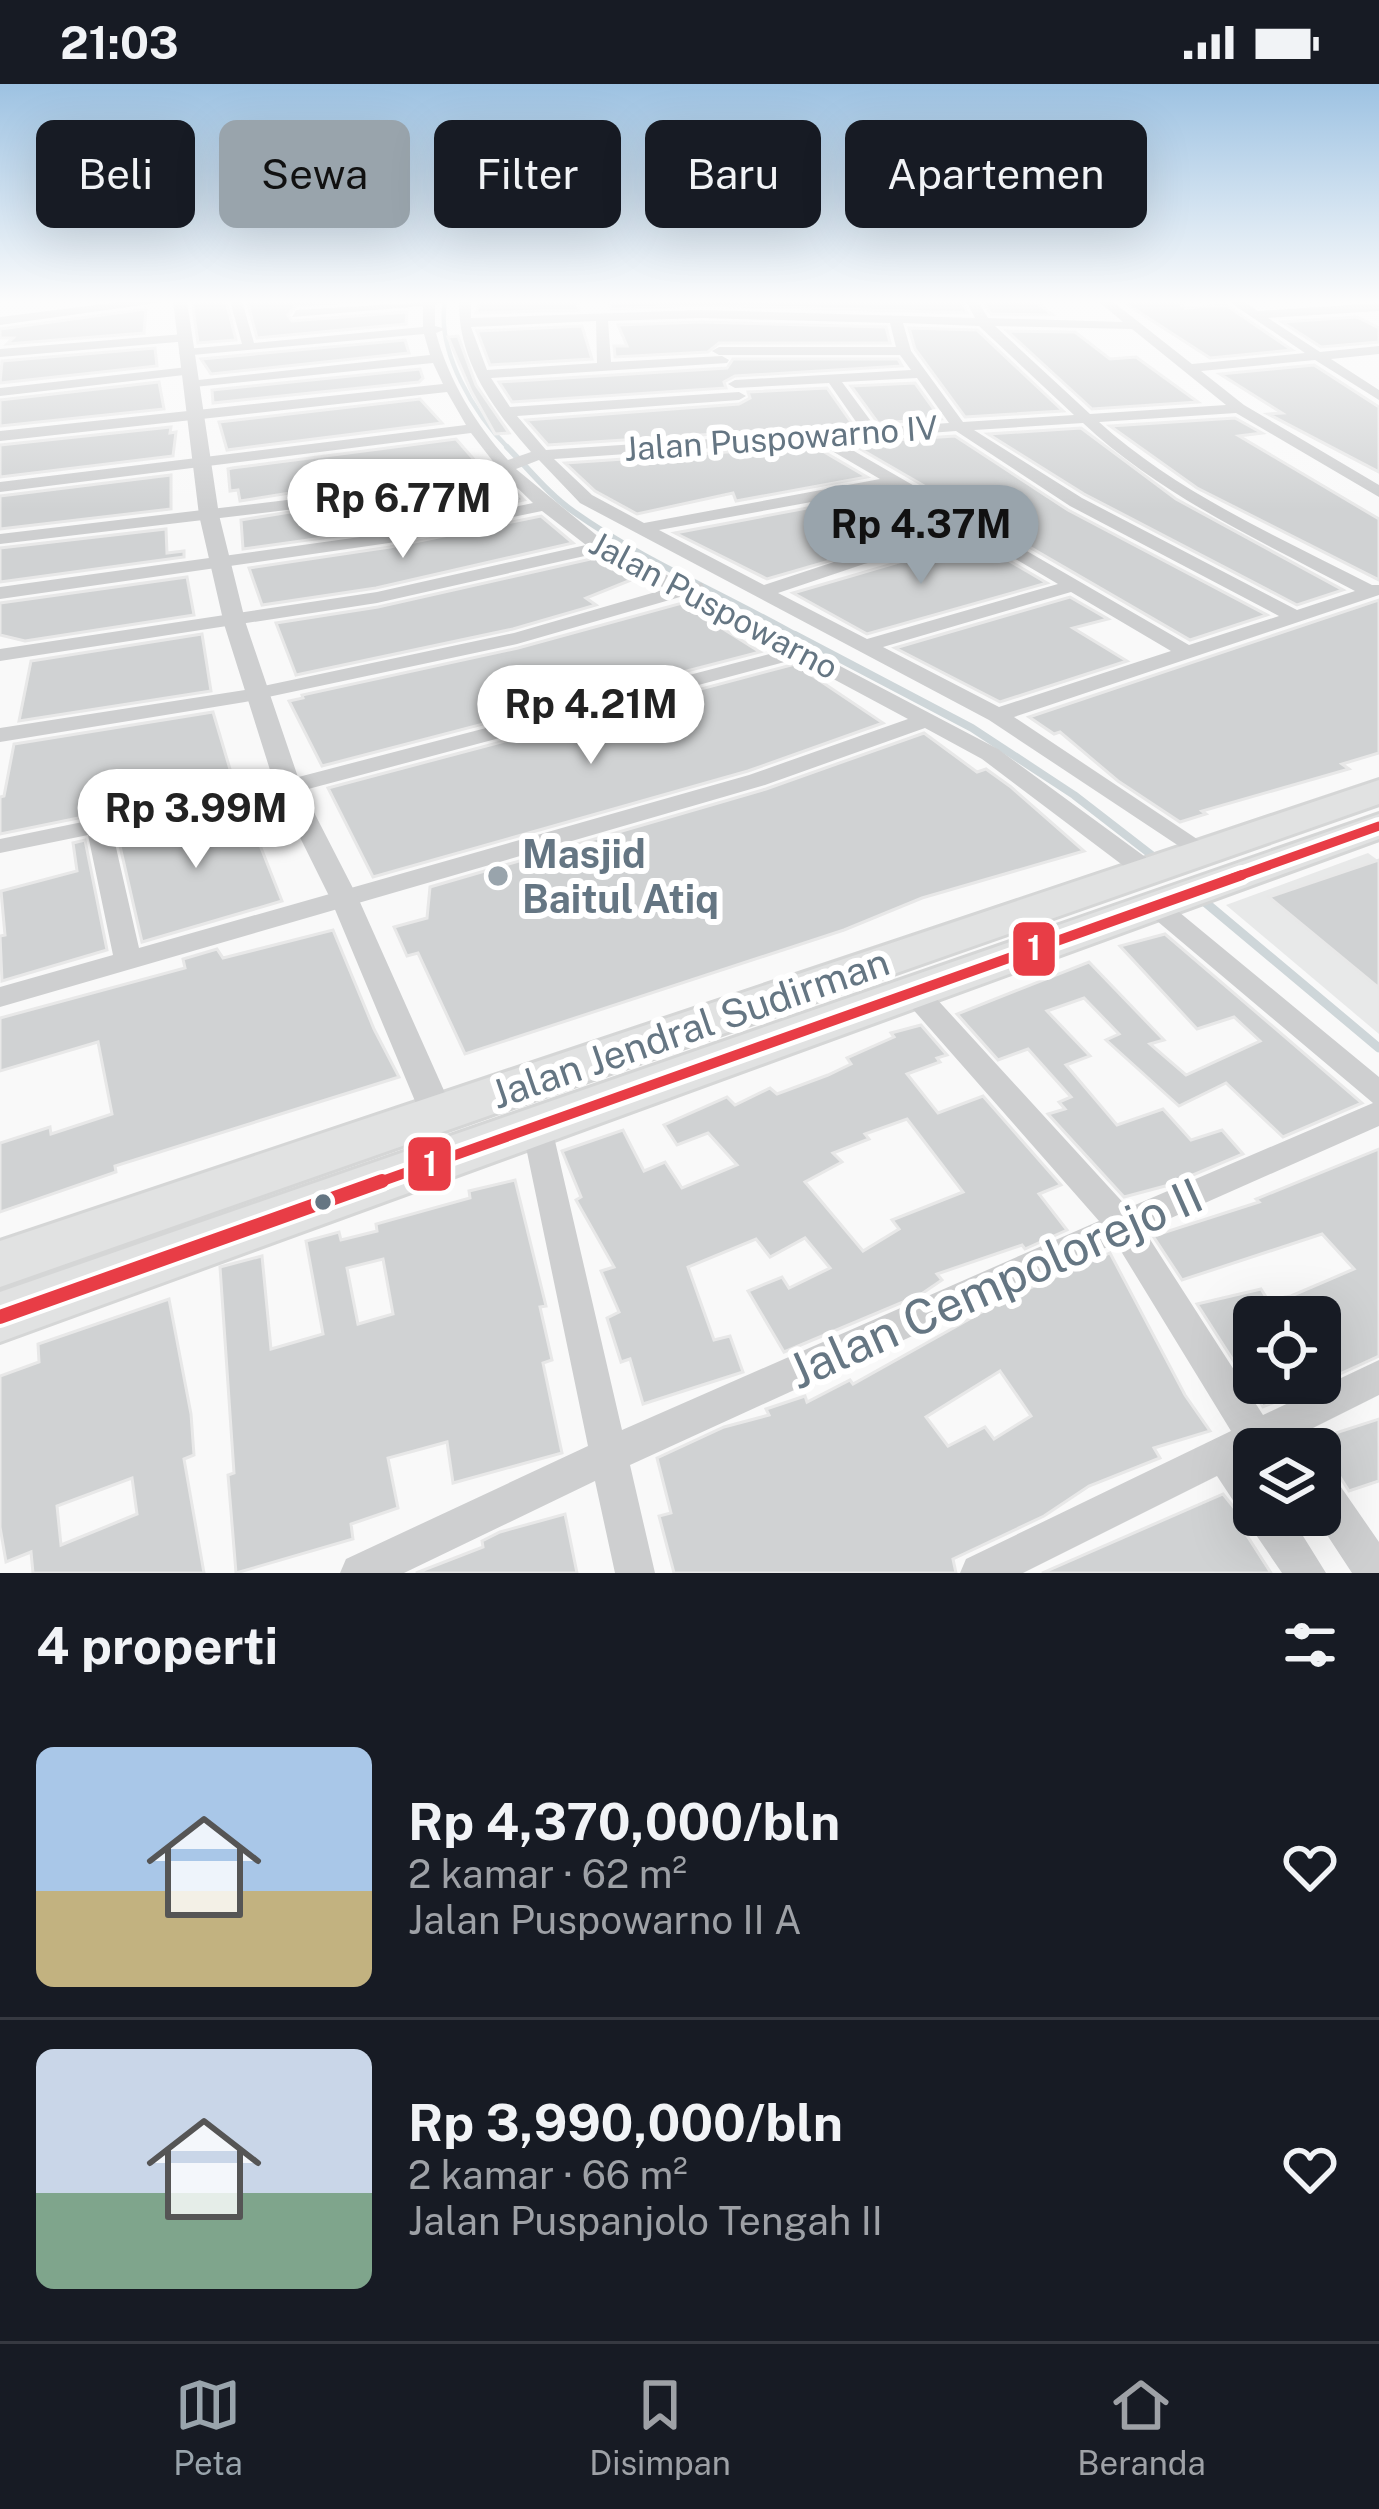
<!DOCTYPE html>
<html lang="id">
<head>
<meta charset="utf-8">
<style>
	:root { --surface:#171b24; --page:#242831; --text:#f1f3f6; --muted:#9ea1a6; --line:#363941; --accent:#99a4ac }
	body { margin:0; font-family:"Public Sans",sans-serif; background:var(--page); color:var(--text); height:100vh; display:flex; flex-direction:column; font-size:45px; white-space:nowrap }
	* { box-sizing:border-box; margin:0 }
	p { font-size:39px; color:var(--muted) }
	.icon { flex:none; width:66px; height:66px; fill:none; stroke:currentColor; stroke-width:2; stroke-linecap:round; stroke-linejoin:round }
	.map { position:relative; height:1489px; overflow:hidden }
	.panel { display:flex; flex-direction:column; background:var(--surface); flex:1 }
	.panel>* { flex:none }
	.hud { position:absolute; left:36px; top:36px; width:1308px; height:108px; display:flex; gap:24px }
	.buttons { position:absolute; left:1233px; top:1212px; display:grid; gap:24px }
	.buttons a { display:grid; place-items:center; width:108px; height:108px; border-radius:18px; background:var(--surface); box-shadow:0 12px 48px #0002; font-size:60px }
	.price { position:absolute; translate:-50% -102px; padding:0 27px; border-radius:42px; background:#fff; color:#222; font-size:39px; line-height:78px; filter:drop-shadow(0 3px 6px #0008) }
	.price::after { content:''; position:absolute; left:50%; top:72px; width:36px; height:27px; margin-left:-18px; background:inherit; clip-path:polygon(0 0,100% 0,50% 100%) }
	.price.current { background:var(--accent); color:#111 }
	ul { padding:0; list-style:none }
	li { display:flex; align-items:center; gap:36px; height:300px; padding:0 36px }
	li+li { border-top:3px solid var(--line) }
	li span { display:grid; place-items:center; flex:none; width:336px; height:240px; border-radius:18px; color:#555 }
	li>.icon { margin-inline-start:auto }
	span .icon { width:144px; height:144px; fill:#fffc; stroke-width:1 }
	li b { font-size:51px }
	h2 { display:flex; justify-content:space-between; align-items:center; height:144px; padding:0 36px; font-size:51px }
	.tag { padding:0 42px; border-radius:18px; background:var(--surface); box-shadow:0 12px 48px #0002; font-size:42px; line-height:108px }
	.tag.current { background:var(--accent); color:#111 }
	.status { display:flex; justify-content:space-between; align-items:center; height:84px; padding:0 60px; background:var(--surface); direction:ltr }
	.status svg { height:33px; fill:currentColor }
	.tab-bar { display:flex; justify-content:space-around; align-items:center; height:168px; border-top:3px solid var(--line); background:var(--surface); font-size:33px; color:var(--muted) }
	.tab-bar a { display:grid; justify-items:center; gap:6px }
	.tab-bar .current { color:var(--accent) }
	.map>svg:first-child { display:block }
</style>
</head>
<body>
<div class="status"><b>21:03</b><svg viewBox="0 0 49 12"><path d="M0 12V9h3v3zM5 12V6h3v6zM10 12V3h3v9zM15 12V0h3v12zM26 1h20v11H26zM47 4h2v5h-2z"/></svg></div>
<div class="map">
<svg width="1379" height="1489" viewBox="0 0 1379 1489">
	<rect width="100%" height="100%" fill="#f9f9f9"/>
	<path fill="#e8e9e9" d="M1368,769L1379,777V950L1226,821Z"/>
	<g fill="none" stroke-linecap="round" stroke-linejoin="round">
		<path stroke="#ced6d9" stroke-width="4.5" d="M445,217C436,268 475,331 510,366"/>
		<path stroke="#ced6d9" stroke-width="6" d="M507,363C528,384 549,411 574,428C643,477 726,511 801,554"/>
		<path stroke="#ced6d9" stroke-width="8" d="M795,551L972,644L1074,711L1158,776"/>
		<path stroke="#ced6d9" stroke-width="9" d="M1200,814L1379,964"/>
	</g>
	<g fill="#d0d2d3" stroke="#e8e8e8" stroke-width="3" fill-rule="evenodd">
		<path d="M192,217H226L236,256L198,259Z"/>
		<path d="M247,217H364L296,222L288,231L292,237L407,228L406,240L257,254Z"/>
		<path d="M480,217H577L579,226L476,229Z"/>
		<path d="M799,217H962L967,229L701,221L611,225L608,218Z"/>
		<path d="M983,217H1035L1053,231L991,230Z"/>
		<path d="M1122,217H1177L1185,224L1226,221L1292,266L1210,274Z"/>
		<path d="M146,225L144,249L7,260L13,254H0V245Z"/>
		<path d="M1357,233L1379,244V258L1321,263L1282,238Z"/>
		<path d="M701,238L886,243L890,259H719L708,268L615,273L614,262H627L618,241Z"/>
		<path d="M582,242L592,275L490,281L477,247Z"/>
		<path d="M909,244L977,246L1063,327L965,333L915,265Z"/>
		<path d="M1007,247L1075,248L1110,275L1136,273L1198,318L1092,325Z"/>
		<path d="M458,252L476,301L509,349L495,350L471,307L448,253Z"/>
		<path d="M405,256L409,269L211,290L201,275Z"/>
		<path d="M155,264L157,282L0,299L2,277Z"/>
		<path d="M733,275H898L902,282L735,292L724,298L726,304L512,318L499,298L727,284Z"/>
		<path d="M1314,281L1379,323V388L1268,330L1282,329L1220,290Z"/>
		<path d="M420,285L423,294L419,298L213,319L212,306Z"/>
		<path d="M159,298L164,325L0,342V316Z"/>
		<path d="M915,299L941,335L878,339L851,302Z"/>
		<path d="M827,304L853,341L548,361L526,336L739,320L750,314L748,308Z"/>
		<path d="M420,315L442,339L227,366L219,338Z"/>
		<path d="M1235,334L1262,349L1239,352L1379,435V496L1197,404L1110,342Z"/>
		<path d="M171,343L170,349L176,348L173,372L0,393V361Z"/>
		<path d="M1081,344L1176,415L1343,506L1297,521L1084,410L988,350Z"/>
		<path d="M955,352L1068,426L1267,531L1190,556L850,359Z"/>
		<path d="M456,355L477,379L240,417L238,406L230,407L228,385L232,384Z"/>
		<path d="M814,362L867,393L736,417L733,409L637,430L595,407L565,379Z"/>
		<path d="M171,391V425L0,445V412Z"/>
		<path d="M492,395L498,402L507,400L524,416L388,445L243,465L241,436Z"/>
		<path d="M892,408L951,442L767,495L675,449Z"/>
		<path d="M541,432L573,459L376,504L262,521L249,484L390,463Z"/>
		<path d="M166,445L167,469L184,467V473L0,498V464Z"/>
		<path d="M974,456L1047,499L867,550L793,509Z"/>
		<path d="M595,474L636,494L586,514L596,521L513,545L296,591L276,539L378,523Z"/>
		<path d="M187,493L194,531L25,557L0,551V519Z"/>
		<path d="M1070,513L1108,535L1073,544L1127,577L1000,618L895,564Z"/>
		<path d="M1379,516V669L1342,680L1349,685L1202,727L1206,730L1180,738L1118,697L1060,648L1054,650L1029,633Z"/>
		<path d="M682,519L760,568L322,682L289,617L303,614L302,611L518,564Z"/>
		<path d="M202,550L211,607L19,637L31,577Z"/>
		<path d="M795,580L883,639L748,687L373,793L328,704Z"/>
		<path d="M213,628L235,702L0,750V713L4,712L14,660Z"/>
		<path d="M924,649L977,688L986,685L1011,703L1084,767L922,814L844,846L465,970L418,869L407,872L394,843L427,834L430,803L766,705Z"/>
		<path d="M254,721L261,750L256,751L282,817L142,858L117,749Z"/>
		<path d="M85,756L107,866L2,897L0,852L5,851L1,807L77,787L73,759Z"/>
		<path d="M1379,776V904L1269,813Z"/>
		<path d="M333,846L374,945L399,993L115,1082L116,1088L0,1128V1059L50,1043L51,1050L112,1030L98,958L0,987V934L185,884L183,875L217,865L223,874Z"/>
		<path d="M1165,850L1362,1019L1283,1053L1226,999L1179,1022L1106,956L1119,950L1084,914L1047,927L1090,972L1066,981L1117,1041L1163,1025L1191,1056L1222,1046L1243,1070L1169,1101L1124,1113L1048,1030L1065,1025L1059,1018L1071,1013L1028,965L998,976L957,930L1089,878L1164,956L1150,960L1186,991L1260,957L1234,933L1197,945L1120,862Z"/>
		<path d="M921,941L947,971L937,974L940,978L907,990L938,1029L983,1012L1061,1101L1039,1110L1067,1146L1025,1165L1022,1161L937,1190L942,1196L920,1211L784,1268L748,1207L782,1193L789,1204L830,1184L805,1154L770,1173L756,1155L688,1183L714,1256L730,1252L743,1288L643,1320L630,1275L621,1278L607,1234L619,1228L601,1187L614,1183L576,1116L581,1113L562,1067L623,1046L644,1087L665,1078L682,1104L737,1081L708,1049L677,1061L664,1041L727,1013L735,1021L770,1004L777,1010L828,991L851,980L847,974L894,953L891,949ZM907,1035L963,1108L892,1136L899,1145L863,1167L805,1098L842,1078L833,1069L869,1055L865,1050Z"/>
		<path d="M1379,1065V1272L1320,1299V1233H1254V1299H1320L1263,1323L1197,1220L1261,1205L1268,1216L1291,1212L1354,1185L1322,1150L1182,1196L1153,1152L1259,1118L1256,1115Z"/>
		<path d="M515,1096L546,1222L540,1223L552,1276L543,1279L562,1369L453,1399L447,1358L388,1374L398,1424L351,1440L353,1455L236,1489L228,1391L234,1389L220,1183L262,1172L271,1265L323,1250L306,1157L339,1148L341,1156L377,1147L376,1140L470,1114L469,1107ZM383,1175L393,1230L358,1240L347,1184Z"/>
		<path d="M1110,1169L1185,1311L1210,1347L1154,1364L1160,1374L1089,1402L1044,1432L953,1475L956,1489H674L659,1432L671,1429L657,1374L724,1343L769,1331L766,1325L805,1312L807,1318L850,1296L853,1300L1007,1214ZM1000,1287L1031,1332L994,1355L985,1343L948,1362L926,1333Z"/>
		<path d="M169,1215L191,1330L194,1371L184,1375L204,1489H33L31,1468L6,1478L0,1443V1292L39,1278L38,1260ZM132,1394L137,1430L61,1461L57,1422Z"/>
		<path d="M1379,1335V1397L1349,1407L1338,1390L1320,1383V1354Z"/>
		<path d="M1223,1410L1244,1436L1246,1450L1271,1489H1042Z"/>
		<path d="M565,1430L577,1489H416L483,1463L482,1457L500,1448Z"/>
	</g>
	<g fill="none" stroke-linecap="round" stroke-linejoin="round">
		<g stroke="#d5d6d6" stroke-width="6">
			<g id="trunk">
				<path d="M1379,696V720L0,1203V1157Z"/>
				<path d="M1379,730V755L0,1258V1208Z"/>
			</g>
		</g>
		<g fill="#cecfd0" fill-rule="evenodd">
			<path d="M230,217H242L254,259L423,243V222L292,233L296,226L445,217L435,221V242L446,245L436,249C448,295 476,341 508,376L531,368C493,325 458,277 459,217H471V234L701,226L975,234L966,217H978L988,234L1123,238L1098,217H1112L1192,280L1305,269L1228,217H1243L1258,227L1379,219V227L1268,234L1320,268L1379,262V270L1331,275L1379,306V316L1315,276L1201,287L1244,321L1379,401V413L1236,329L1099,338C1177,409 1279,453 1372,501H1379V511L1014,633L1212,765L1215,770L1203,778L989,636L580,419L539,376L516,385L606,459L684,500L702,499L704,503L699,508L998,665L1159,783L1163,789L1159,795H1141L982,675L925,644L765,701L0,923V903L113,871L88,751L0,769V755L287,696L781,567L680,513L517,560L245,618L0,658V644L245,606L514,549L666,505L598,469L377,519L0,577V565L377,508L586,461L542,427L389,459L0,515V503L389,449L533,419L502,389L287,426L0,460V450L287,416L495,380L471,349L0,408V398L466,341L447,308L0,357V347L443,300L433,279L184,304V298L189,297L430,271L424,250L181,272L179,269L186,265L242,260ZM701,234L890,239L896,263H719L712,267L719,271H900L911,286L735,296L728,300L735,304L829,299L861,345L546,366L517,332L739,316L746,312L739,308L510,323L491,294L727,279L729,276L722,272L611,278L608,237ZM596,237L597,279L487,286L471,243ZM903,239L979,242L1074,331L963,338L911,267ZM995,242L1132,245L1226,321L1090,330ZM917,294L949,339L876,344L842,298ZM1083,339C1161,412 1261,457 1355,507L1297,526L1082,414L974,346ZM956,347L1070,422L1279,532L1189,561L835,356ZM815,357L880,395L644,439L592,411L554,375ZM893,403L963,444L852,472L764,501L659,446ZM975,451L1058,500L867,555L778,509L864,480ZM1071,508L1171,567L999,623L883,563ZM796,575L908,635L749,691L139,864L112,746L297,708Z"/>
			<path d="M184,250L189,251V257L0,273V265Z"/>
			<path d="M188,283L193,284V290L0,312V304Z"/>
			<path d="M1153,812L1162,814L1379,993V1042L1144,1146L1263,1331L1379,1276V1311L1271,1365H1254V1431H1290L1326,1489H1282L1252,1445L1247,1429L1240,1427L1217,1392L1023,1489H960L966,1475L1231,1347L1116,1159L630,1381L655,1489H615L595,1397L404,1489H340L346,1475L588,1362L522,1044L526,1036L537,1032L548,1036L552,1044L622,1346L1099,1137L903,914L899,907L903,900H923L1128,1124L1373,1019L1144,826L1140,820L1144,814Z"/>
			<path d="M1320,1387L1334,1393L1379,1458V1489H1352L1314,1431H1320Z"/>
		</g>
		<g fill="#cecfd0" fill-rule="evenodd">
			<path d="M127,217H171L0,241V233Z"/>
			<path d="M173,217H187L219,431L246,540L302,705L359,816L454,1029L449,1038L437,1042L425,1038L420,1029L331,816L276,705L224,540L199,431Z"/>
		</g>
		<use href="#trunk" fill="#e1e2e2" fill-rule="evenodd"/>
		<g stroke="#fff" stroke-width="18">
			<path id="bus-1-far2" d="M1233,794L1379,742"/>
		</g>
		<g stroke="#fff" stroke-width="20">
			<path id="bus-1-far1" d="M374,1100L1242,791"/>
		</g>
		<g stroke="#fff" stroke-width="22">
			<path id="bus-1" d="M0,1233L382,1097"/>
		</g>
		<use href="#bus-1-far2" stroke="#e83d46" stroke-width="9"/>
		<use href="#bus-1-far1" stroke="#e83d46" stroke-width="10"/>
		<use href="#bus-1" stroke="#e83d46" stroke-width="14"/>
	</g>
	<linearGradient id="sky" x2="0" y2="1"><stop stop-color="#9dc2e2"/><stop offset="0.51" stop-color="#fcfcfc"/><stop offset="1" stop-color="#fcfcfc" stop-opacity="0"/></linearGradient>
	<rect width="1379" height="426" fill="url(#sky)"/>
	<circle fill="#99a4ac" stroke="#fff" stroke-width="4.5" cx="498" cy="792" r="12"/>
	<circle fill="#657683" stroke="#fff" stroke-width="4.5" cx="323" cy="1118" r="10"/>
	<g text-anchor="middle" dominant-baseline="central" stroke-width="12" stroke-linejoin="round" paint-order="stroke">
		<g font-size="33" fill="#657683" stroke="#fff">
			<text transform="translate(781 354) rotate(-4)">Jalan Puspowarno IV</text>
			<text transform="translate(714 521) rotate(28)">Jalan Puspowarno</text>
		</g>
		<g font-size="39" font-weight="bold" fill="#657683" stroke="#fff" text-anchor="start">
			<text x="522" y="770">Masjid<tspan x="522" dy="45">Baitul Atiq</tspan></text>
		</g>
		<g font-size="39" fill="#657683" stroke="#fff">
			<text transform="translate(690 944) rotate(-19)">Jalan Jendral Sudirman</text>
		</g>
		<g font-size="48" fill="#657683" stroke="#fff">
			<text transform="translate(995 1199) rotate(-24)">Jalan Cempolorejo II</text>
		</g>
	</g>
	<g stroke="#fff" stroke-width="4.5">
		<rect x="1011" y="836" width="46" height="58" rx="12" fill="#e83d46"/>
		<rect x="406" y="1051" width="47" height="58" rx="12" fill="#e83d46"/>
	</g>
	<g font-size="33" text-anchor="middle" font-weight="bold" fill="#fff">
		<text x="1034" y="876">1</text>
		<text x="430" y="1092">1</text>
	</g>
</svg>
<div class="buttons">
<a><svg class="icon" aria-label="locate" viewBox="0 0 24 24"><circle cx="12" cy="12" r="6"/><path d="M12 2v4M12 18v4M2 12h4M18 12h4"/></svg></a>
<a><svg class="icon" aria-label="layers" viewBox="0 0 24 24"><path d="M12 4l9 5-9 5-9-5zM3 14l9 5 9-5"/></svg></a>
</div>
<b class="price" style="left:403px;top:477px">Rp 6.77M</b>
<b class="price current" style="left:921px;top:503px">Rp 4.37M</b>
<b class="price" style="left:591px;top:683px">Rp 4.21M</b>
<b class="price" style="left:196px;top:787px">Rp 3.99M</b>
<div class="hud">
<a class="tag">Beli</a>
<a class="tag current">Sewa</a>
<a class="tag">Filter</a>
<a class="tag">Baru</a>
<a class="tag">Apartemen</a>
</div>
</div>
<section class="panel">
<h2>4 properti<svg class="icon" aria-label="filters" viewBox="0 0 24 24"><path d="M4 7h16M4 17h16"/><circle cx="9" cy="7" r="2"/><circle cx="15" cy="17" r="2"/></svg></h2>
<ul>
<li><span style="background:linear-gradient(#a9c7e8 60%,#c2b280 0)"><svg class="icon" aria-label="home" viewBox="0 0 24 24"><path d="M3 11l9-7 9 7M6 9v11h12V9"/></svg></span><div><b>Rp 4,370,000/bln</b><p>2 kamar · 62 m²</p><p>Jalan Puspowarno II A</p></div><svg class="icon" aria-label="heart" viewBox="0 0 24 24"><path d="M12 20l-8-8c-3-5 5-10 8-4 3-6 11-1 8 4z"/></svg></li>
<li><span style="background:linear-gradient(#c9d6e8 60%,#7fa58c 0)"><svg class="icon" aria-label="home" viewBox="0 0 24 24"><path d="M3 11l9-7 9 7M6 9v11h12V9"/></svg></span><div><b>Rp 3,990,000/bln</b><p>2 kamar · 66 m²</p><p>Jalan Puspanjolo Tengah II</p></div><svg class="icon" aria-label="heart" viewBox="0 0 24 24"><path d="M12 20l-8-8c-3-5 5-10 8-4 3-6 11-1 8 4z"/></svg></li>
</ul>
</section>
<nav class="tab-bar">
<a class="current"><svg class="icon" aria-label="map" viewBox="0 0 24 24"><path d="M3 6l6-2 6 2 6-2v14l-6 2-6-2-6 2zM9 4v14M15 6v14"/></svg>Peta</a>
<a><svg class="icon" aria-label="saved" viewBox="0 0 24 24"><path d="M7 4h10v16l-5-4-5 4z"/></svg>Disimpan</a>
<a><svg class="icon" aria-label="home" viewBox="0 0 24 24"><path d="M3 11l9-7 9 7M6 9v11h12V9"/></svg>Beranda</a>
</nav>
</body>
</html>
